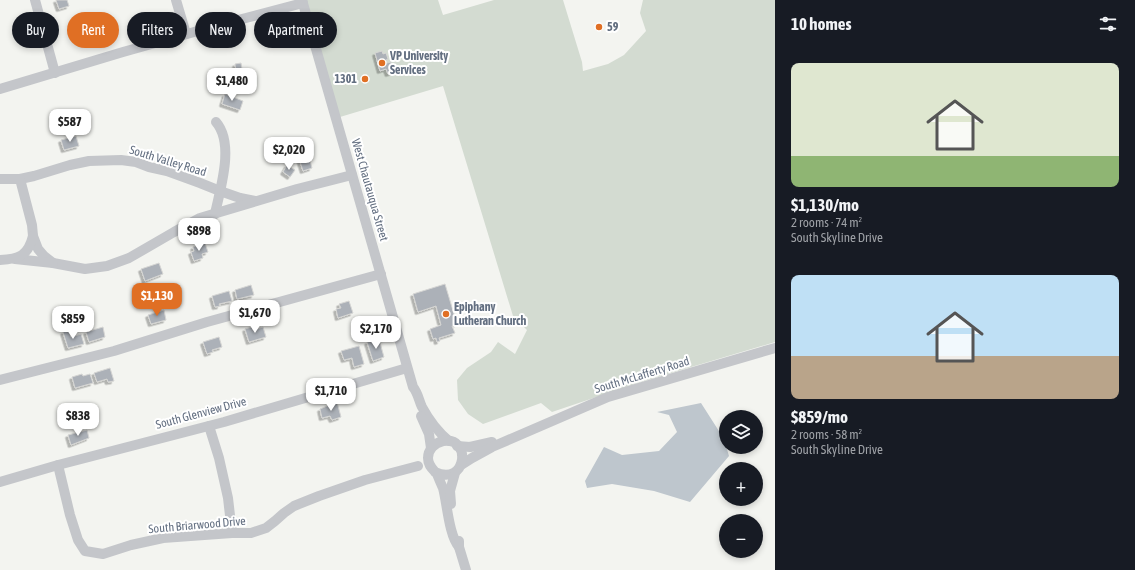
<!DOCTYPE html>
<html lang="en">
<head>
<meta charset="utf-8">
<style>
	:root { --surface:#171b24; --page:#20242c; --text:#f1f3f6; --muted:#9ea1a6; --accent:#e06f24 }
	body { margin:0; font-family:"Asap Condensed",sans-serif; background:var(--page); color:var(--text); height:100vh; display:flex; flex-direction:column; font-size:15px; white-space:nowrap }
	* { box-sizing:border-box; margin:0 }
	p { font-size:13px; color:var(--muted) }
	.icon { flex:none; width:22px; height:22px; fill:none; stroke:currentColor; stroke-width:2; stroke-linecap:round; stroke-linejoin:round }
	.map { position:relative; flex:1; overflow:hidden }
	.drawer { display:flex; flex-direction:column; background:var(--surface); width:360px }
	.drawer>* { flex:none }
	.banner { position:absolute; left:12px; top:12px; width:380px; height:36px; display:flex; gap:8px }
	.fabs { position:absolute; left:719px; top:410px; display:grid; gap:8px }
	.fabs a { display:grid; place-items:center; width:44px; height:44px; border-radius:50%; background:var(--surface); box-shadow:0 2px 6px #0003; font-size:20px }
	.price { position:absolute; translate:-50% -34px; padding:0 9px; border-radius:8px; background:#fff; color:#222; font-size:13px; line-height:26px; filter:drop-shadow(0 1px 2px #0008) }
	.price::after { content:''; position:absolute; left:50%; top:24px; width:12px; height:9px; margin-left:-6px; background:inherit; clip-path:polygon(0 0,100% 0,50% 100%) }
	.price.current { background:var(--accent); color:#fff }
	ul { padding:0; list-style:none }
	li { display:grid; align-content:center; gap:8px; height:212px; padding:0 16px }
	li span { display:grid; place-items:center; height:124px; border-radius:8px; color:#555 }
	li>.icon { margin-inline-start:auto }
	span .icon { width:72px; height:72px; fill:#fffc; stroke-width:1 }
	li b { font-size:17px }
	h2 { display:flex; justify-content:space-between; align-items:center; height:48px; padding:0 16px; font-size:17px }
	.pill { padding:0 14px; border-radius:18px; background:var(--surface); box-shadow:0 2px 6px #0003; font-size:14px; line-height:36px }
	.pill.current { background:var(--accent); color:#fff }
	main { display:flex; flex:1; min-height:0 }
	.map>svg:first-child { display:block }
</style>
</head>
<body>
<main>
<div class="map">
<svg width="775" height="570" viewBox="0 0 775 570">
	<defs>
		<filter id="shadow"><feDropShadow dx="-2.5" dy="2.5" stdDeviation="0" flood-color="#0004"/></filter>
	</defs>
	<rect width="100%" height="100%" fill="#f3f4f0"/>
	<path fill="#d3dbd1" d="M306,0H438L443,15L494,0H563L582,62L583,71L608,64L624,55L646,31L640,13L643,0H775V342L641,382L552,412L541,403L483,424L468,414L458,400L457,380L467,368L491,352L498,342L515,354L527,330L513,316L443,86L340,117Z"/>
	<path fill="#bec6cd" d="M701,403L724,439L729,456L690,502L654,491L612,484L587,488L585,481L604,447L622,455L659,451L677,432L669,415L657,412Z"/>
	<g fill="#acb1b8" stroke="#d5d5d3" filter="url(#shadow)">
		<path d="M56,0H67L69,6L59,9Z"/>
		<path d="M382,51L383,54L386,53L388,59L386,60L387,63L391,62L394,72L388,74L386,69L380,71L375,53Z"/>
		<path d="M241,63L242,69L236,71L235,64Z"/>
		<path d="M225,94L243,101L240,110L222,104Z"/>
		<path d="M76,136L79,146L64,150L61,140Z"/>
		<path d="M307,149L312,168L303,171L297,152Z"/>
		<path d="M287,165L295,170L290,177L283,172Z"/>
		<path d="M205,243L208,252L202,254L203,258L194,261L191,252L194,251L193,247Z"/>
		<path d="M159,263L163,274L145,281L141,269Z"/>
		<path d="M445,284L457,324L452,326L455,333L439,338L440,341L437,342L436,338L433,339L430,329L441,325L436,306L418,312L413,294Z"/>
		<path d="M251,285L254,295L237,299L235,290Z"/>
		<path d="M229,291L232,301L219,304L220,306L215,307L212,296Z"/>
		<path d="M349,301L353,313L338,318L336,309L341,308L339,304Z"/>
		<path d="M164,310L166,320L151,324L148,315Z"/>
		<path d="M103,327L105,337L89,342L86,332Z"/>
		<path d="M252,327L253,330L263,327L266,337L249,342L245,329Z"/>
		<path d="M69,330L71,337L81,334L84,344L68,348L63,332Z"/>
		<path d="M219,337L222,347L212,350L213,352L207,354L203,342Z"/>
		<path d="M379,339L384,357L373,361L367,342Z"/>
		<path d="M359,346L364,364L354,367L352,358L344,360L341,351Z"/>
		<path d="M110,368L114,381L108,382L107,379L97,382L94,373Z"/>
		<path d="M82,374L83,376L90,374L93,383L75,388L72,377Z"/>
		<path d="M337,402L341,417L332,420L330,416L322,418L320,409Z"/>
		<path d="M87,430L89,438L71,445L68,435Z"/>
	</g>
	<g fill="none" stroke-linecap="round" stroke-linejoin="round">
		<g stroke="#c4c6ca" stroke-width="10">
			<path d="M35,0L55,73"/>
			<path d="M176,0L186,34"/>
			<path d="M302,0L413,387C418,393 419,401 422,407C429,420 438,432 449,441"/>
			<path d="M0,89L123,52L219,25L303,3"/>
			<path d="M0,179H20L34,176L70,165L89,161L121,160L136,162L149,167L167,171L200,183L220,191L240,198L255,201"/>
			<path d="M20,179L32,225L33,236L38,249L44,256L53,263L85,269L107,266L129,258L174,232L200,218L297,189L352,175"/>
			<path d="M215,214C220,189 235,144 216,122"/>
			<path d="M15,259L53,263"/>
			<path d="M0,260C19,259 28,256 33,236"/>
			<path d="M0,380L114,351L207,322L381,274"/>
			<path d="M421,416L429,434L431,448"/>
			<path d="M209,426L219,458L228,498L232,533"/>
			<path d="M457,446L470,447L492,442"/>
			<path d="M58,465L70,515L78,540L85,551L103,554L131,545L163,538L232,533H251L266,528L275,521L284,513L294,506L319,496L365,480L418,466"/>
			<path d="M461,465L472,458L492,447L608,397L775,348"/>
			<path d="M435,472C467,487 472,436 443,441C434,443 428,450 428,458C428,466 433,469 437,474C439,479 441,484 443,488C447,503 449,536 459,547"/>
			<path d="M0,482L58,465L224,422L407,368"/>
			<path d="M451,504L450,491L455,473"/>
			<path d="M459,541V547L466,570"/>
		</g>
	</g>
	<g fill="#e06f24" stroke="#fff" stroke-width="1.5">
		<circle cx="599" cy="27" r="4"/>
		<circle cx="382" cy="63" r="4"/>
		<circle cx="365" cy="79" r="4"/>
		<circle cx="446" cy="314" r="4"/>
	</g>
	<g text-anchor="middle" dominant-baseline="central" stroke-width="4" stroke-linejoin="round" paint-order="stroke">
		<g font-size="12" font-weight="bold" fill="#636f81" stroke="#fff" text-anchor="start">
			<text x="607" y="27">59</text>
			<text x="390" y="56">VP University<tspan x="390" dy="14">Services</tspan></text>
			<text x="357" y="79" text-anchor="end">1301</text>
			<text x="454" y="307">Epiphany<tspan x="454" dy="14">Lutheran Church</tspan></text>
		</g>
		<g font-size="12" fill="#636f81" stroke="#fff">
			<text transform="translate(168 161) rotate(17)">South Valley Road</text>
			<text transform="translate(370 190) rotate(74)">West Chautauqua Street</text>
			<text transform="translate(642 375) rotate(-17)">South McLafferty Road</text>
			<text transform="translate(201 413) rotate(-15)">South Glenview Drive</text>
			<text transform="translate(197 525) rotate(-5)">South Briarwood Drive</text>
		</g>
	</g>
</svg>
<div class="fabs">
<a><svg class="icon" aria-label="layers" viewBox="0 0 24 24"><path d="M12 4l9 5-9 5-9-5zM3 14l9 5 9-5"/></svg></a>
<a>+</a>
<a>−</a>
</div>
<b class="price" style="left:232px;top:102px">$1,480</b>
<b class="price" style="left:70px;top:143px">$587</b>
<b class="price" style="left:289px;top:171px">$2,020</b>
<b class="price" style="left:199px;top:252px">$898</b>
<b class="price current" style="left:157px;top:317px">$1,130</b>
<b class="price" style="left:255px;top:334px">$1,670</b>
<b class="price" style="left:73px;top:340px">$859</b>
<b class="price" style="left:376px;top:350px">$2,170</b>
<b class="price" style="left:331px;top:412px">$1,710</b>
<b class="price" style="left:78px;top:437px">$838</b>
<div class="banner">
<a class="pill">Buy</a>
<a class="pill current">Rent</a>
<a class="pill">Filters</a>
<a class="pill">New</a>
<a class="pill">Apartment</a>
</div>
</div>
<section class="drawer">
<h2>10 homes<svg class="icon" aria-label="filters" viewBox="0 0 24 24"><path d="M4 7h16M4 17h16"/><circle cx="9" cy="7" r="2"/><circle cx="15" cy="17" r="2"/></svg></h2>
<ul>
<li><span style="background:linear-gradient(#dfe7d0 75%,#8fb573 0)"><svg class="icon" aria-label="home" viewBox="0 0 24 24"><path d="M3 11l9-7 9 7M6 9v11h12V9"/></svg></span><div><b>$1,130/mo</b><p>2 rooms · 74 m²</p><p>South Skyline Drive</p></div></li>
<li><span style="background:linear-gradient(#bfe0f5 65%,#b9a48a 0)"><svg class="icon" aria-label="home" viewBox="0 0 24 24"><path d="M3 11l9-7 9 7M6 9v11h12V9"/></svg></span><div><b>$859/mo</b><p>2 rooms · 58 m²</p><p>South Skyline Drive</p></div></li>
</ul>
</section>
</main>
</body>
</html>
